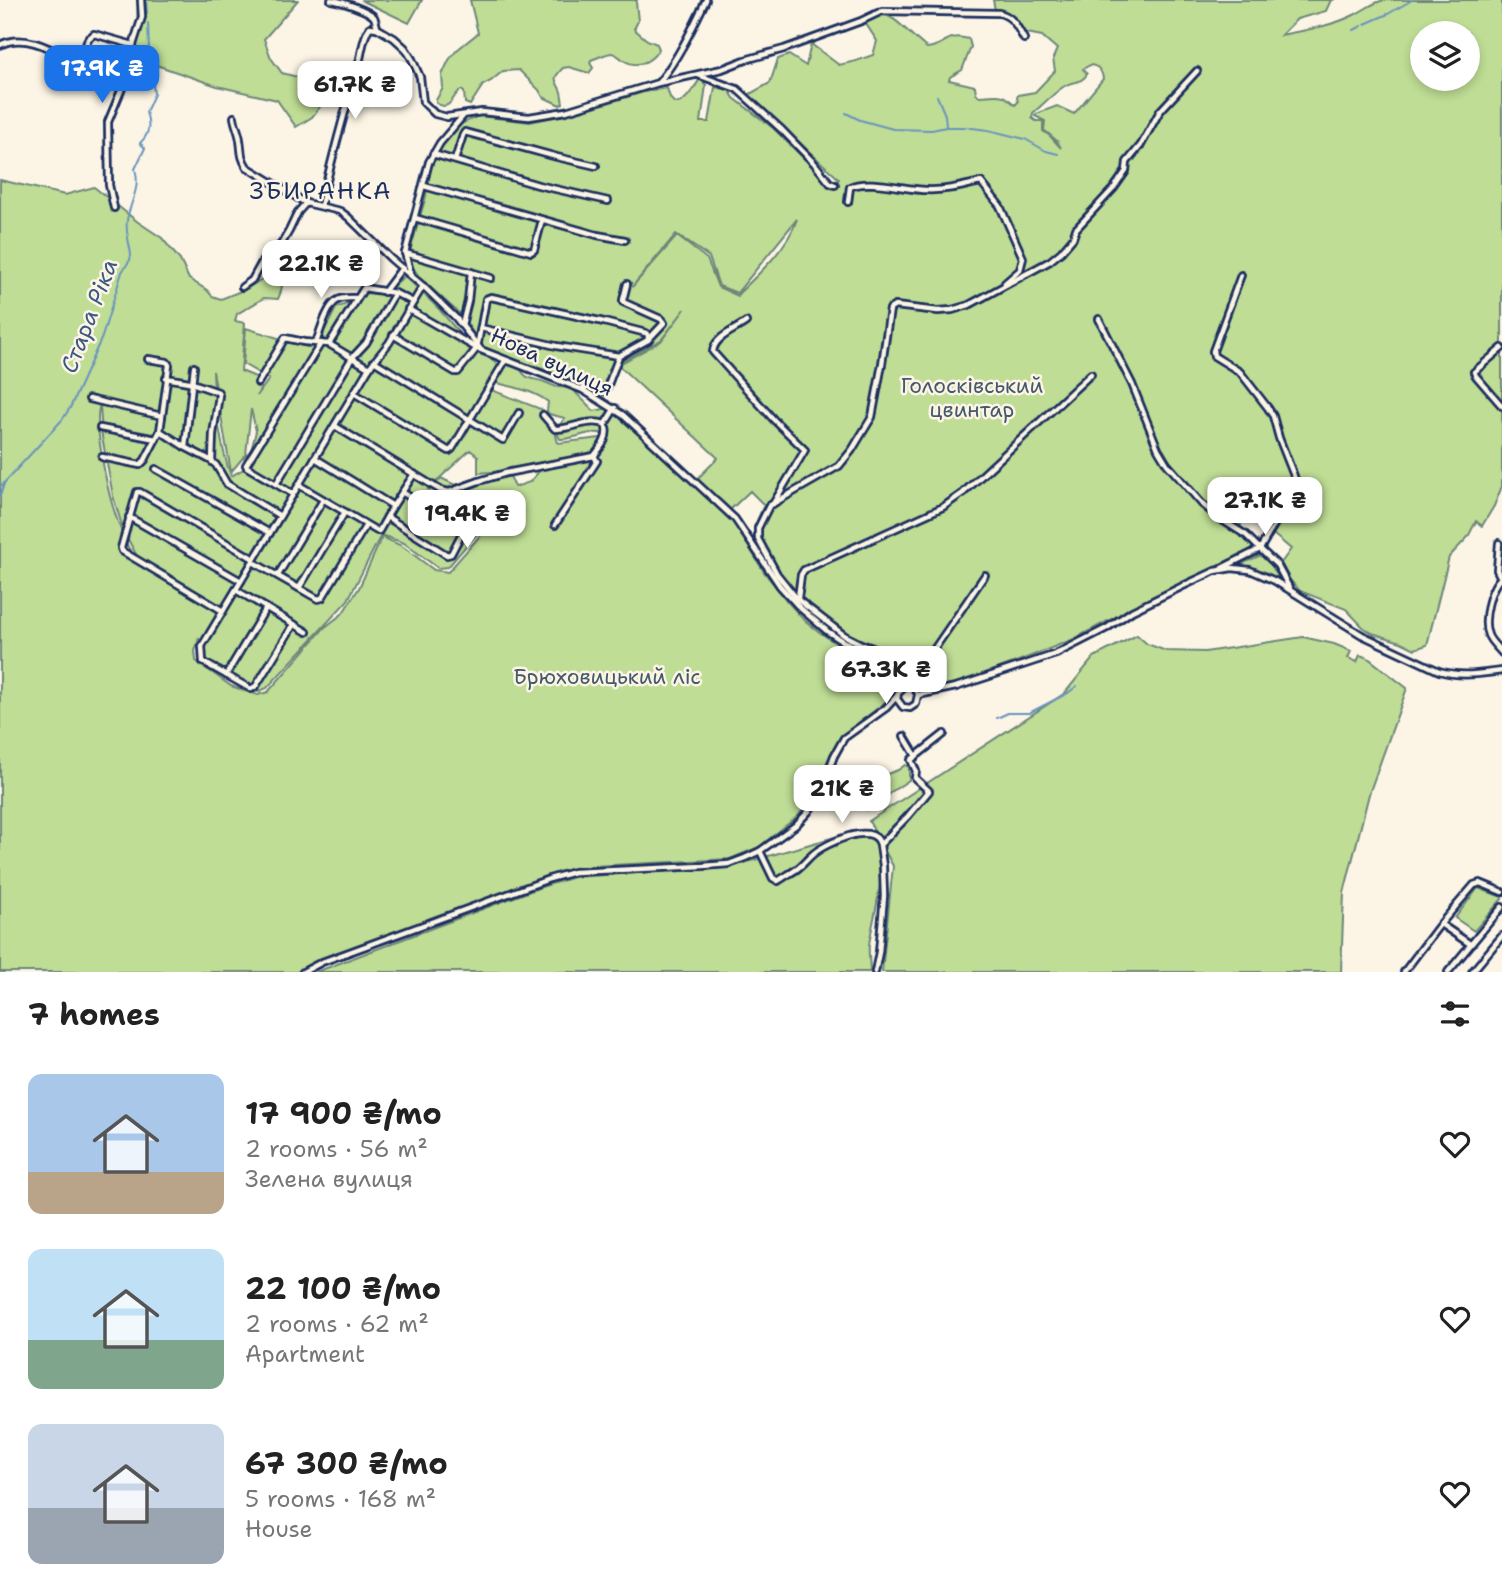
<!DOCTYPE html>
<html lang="en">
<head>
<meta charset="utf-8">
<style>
	:root { --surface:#fff; --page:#f6f6f6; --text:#222; --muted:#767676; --accent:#1a73e8 }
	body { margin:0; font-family:"Shantell Sans",sans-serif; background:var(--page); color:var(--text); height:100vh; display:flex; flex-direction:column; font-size:26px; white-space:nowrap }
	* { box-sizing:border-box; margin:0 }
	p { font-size:23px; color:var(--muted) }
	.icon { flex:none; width:38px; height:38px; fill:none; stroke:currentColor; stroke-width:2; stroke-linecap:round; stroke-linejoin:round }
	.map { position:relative; height:972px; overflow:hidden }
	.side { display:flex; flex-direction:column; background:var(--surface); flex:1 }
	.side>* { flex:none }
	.tools { position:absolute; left:1410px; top:21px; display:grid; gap:14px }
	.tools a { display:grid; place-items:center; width:70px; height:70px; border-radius:50%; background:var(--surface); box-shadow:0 4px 10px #0003; font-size:35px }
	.price { position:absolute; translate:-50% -60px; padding:0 16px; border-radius:14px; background:#fff; color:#222; font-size:23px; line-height:46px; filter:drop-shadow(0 2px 4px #0008) }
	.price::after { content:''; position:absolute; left:50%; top:42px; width:21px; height:16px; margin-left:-10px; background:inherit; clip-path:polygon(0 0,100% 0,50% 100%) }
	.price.on { background:var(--accent); color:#fff }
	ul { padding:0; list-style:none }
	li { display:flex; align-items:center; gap:21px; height:175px; padding:0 28px }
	li span { display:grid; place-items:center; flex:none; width:196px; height:140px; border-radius:14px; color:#555 }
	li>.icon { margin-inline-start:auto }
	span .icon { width:84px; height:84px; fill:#fffc; stroke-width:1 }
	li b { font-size:30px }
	h2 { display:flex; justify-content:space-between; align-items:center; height:84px; padding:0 28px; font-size:30px }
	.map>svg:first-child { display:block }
</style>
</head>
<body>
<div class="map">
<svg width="1502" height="972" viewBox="0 0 1502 972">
	<rect width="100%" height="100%" fill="#fcf5e5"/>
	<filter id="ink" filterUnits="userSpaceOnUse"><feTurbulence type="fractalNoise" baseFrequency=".0143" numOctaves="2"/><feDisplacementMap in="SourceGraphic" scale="14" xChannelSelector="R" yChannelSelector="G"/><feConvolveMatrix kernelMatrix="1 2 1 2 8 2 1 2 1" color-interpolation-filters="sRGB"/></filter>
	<g filter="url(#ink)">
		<g fill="#bfdd95" stroke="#6d867a" stroke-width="2" fill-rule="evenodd">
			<path d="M138,0H298L264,39L271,58L282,73L321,83L323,103L312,117L296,127L277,100L217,86L136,58Z"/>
			<path d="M361,0H422L409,23Z"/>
			<path d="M470,0H637L636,2L638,21L634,29L647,40L657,44L659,49C651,62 636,70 622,59C619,57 617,54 612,53C607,53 597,58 591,60L590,63L593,68L589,73L569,67L563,68C550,81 557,80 561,92C562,96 562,99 563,103L560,105L543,97L539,90L519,70L503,71L491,81L483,85L470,105L465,103L464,92L461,90C452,95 451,113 436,103V100L443,88L442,75L449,60L457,50L478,33Z"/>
			<path d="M993,0H1333L1330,2L1326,11L1297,19L1281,35C1305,30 1332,26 1354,15C1366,9 1370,4 1384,0H1502V486L1494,506L1482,526L1476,521L1468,537L1449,557L1427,645L1415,649L1401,642L1372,633L1363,627L1346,609L1300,591L1290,580L1281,563L1291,549L1273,534L1283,519L1262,502L1242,507L1240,535L1254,548L1155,596L1074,639L1016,662L960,682L924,690L917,682L919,680L915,677L888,657L842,639L832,632L799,604L758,549C749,530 757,522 764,505L750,491L730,510L697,479L718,458L618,365L661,341L685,309L661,340L617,363L605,396L563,376L484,349L462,316L420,278L412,266L410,251L426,196L431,168L441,142L463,123L478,116L530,122L577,112L644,92L667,88C668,91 669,96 671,99C680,113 695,86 700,79L706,85L701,122H709L715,87L729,90L734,98L773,128L832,186L839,179L748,95L770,83L778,59L789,55L806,66L811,44L839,65L856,61L873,55L877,41L864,21C869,19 875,14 880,14C894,13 914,40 927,48C949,45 943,33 969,39L971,47L962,70L950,77L949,80L975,86L976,93L979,96C997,96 1000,90 1015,105L1018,102L1017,98L1018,95L1035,92L1055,71L1053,58L1057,49L1042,36L1022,32L1014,21L995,10ZM1423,33H1468V79H1423ZM1090,65C1099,66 1102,71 1103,79L1074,114L1057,106L1036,114L1035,116L1045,121L1044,130L1057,141L1061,148L1050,136L1043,131V121H1036L1032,118L1033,113C1042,105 1052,95 1063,87C1072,80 1081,85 1087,74L1083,69ZM797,219C788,247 761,272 739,293L738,296L718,287L707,259L677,236L632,287L676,234L709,257L719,286L737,293Z"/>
			<path d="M0,180L65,195L94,187L138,222L162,238L180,260L189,279L207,290L212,296L221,299L246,289L270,274L280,273C284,280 282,291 278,299L264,298L237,314L235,321L245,323L241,371L263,380L257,396L269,379L243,364L246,328L307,347L322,346L324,332L336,308L349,303L363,293L383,294L405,276L439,309L466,341L500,366L489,389L543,410L554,428L558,443L601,438L597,448L604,437L600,433C586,431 573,440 560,439C554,430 560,425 565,418L549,414L547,411L548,402C534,391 514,387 497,383V377L506,363L519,366C526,382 533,377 547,383C553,385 552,386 558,387C565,388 569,387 575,389L576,393L594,411L609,408L733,521L764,572L787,601L802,618L818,631L845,650L879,667L890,670L897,679L891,688L894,691L890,698L843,736L831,753L811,798L799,815L759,847L730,859L592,866L561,871L324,958L297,972H0ZM213,371L231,472L246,454L251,409L256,431L247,467L231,476C221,450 214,400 213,371ZM100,405L102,437L113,496L124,532L137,556V562C126,547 119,526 113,507C107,488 93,422 100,405ZM470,450L478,456V473L518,470L566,461L563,466L541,469L530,482L515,487L510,476L471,480L455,485L441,478L430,490L428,489ZM483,526L487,528L448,572L434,570L402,546L382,537L359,588L342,614L324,628L268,692L258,695L231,686L196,661L195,651L199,638L201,660L233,682L255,693L267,688L348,600L381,535L404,543L438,568L448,567Z"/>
			<path d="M1261,555L1268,560L1281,581C1266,571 1254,567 1237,566Z"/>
			<path d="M1137,635L1147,644L1166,651L1205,652L1303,637L1334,644L1351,651L1348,658L1357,662L1360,655L1368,658L1407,688L1369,794L1344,893L1341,972H882L893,866L869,821L1065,693L1094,657Z"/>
			<path d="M905,765L909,767V780L891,792L871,809L866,810L864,807L865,801L870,796L867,795L862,797L859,794L860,784L898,770Z"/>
			<path d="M852,832C857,833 864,833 868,835C895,852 872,919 869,945C868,953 870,963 870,972H316L541,887L574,877L730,867Z"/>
			<path d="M1478,888L1502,897V899L1474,931L1455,918Z"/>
		</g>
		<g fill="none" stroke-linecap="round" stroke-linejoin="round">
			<g stroke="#6a94be" stroke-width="2">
				<path d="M146,0L147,13"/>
				<path d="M148,23L149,51"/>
				<path d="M1365,24L1388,14L1412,0"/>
				<path d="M1354,30L1362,26"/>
				<path d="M937,96L945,115L946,126"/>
				<path d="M846,113L860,120L893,129L932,130L946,127H964L988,130L1025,139L1046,151L1058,154"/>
				<path d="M0,486L4,483L62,420L70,408L102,337L122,272L130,260L131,255C130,245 125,231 127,220C130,202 141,188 135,169L145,148L140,143C150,134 150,124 146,112L154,94L152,76L155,68L149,57"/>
				<path d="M0,496L4,484"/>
				<path d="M997,718L1008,713H1029L1068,693L1077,686"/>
			</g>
			<g stroke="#1b2f5e" stroke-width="10">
				<g id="minor">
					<path d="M331,0C340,1 368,10 374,17C375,19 377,26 377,28"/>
					<path d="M0,45C25,32 53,50 76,62L81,60L88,39L94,34L133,45"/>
					<path d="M698,75L737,89L782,130L814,163L830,183L835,185"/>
					<path d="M659,82C679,57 692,29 706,0"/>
					<path d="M234,117C235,125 239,132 240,140C242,152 240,156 247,167L306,203L340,211L348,217L391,259L423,286L456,318L481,350L583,390L623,415L735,519L780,586L799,607L827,631L842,641L887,661L906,678L916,691"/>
					<path d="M433,154L538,185L608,201"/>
					<path d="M455,160L463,135L465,132L557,157L596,166"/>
					<path d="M424,186L597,235L625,240"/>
					<path d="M848,202L850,187C866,178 907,190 926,190C944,191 964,186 981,182L1000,206L1023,258L1020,270L1005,283"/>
					<path d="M321,206C332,157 345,110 359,63C362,52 363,36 370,27L377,28L394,38L405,48L412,59L420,77L423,102L435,114L447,117L482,112L529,117L566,111L658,83L722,69L745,60L784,49L861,21L882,11L999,13C1014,17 1017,27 1024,39"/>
					<path d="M114,208L109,185L108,122L130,69L133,45L142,17L141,0"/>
					<path d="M415,218L531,252L534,250L542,220"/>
					<path d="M405,253L491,278"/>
					<path d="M411,274L405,253L429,162L440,143L463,116"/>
					<path d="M242,287L252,280L262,262L271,256L282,243L289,231L298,212L306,203"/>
					<path d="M384,292L402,268"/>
					<path d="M408,309L478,349"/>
					<path d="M1099,319L1132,384L1158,449L1167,464L1202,504L1222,520L1246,535L1260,549L1275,523L1297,501L1298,495L1294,476L1279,438L1273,416L1268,408L1240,372L1214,356L1213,351L1241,275"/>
					<path d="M746,322C734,331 714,337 713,352L774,420L805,450L773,504"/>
					<path d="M462,325L468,301L471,272"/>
					<path d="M481,328L556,346L619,356"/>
					<path d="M393,335L455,372H458L477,348L486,299L491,297L604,322L646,333L648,335V340"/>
					<path d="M316,343C320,332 327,305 338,300C343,297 351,298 356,298"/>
					<path d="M329,344L364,288L395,293L413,302"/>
					<path d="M1502,348L1474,372L1476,376L1502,406"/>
					<path d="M148,359L167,362L169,365L160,431L185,447"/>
					<path d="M374,361L503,440L519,413"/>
					<path d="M194,367L185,447L210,460L216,465L227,484L280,516"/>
					<path d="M166,378L189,382L218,392L219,395L213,434L212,461"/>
					<path d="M258,383L285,338L304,342L329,344L369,368"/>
					<path d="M583,390L585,385L589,384L606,390L619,356L648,340L664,323L661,319L623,302V300L627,284"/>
					<path d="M354,393L449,451L452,449L505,361"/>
					<path d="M89,399L162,416"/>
					<path d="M543,415L555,429C572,429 588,418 605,424"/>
					<path d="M335,426L440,490L449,492L479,481L506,473L594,456"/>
					<path d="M100,428L156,439"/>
					<path d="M102,457L140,465L145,460L160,431"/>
					<path d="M315,458L393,506L414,474"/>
					<path d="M156,469L270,533"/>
					<path d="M276,484L352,358L366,343L395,293"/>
					<path d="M299,485L377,531H379L393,506"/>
					<path d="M293,494L247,467L246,465L321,343"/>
					<path d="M129,517L241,581"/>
					<path d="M387,517L447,555L451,554L463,531L402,492"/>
					<path d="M555,525L597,461L594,456C602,446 610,436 605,424L615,408"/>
					<path d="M1499,543L1497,570L1501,578"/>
					<path d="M253,562L318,599L322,598L366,525"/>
					<path d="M1222,568L1260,549L1277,565L1290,589"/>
					<path d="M278,575L323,500"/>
					<path d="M1502,577C1490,586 1482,621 1488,635C1490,641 1497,647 1502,653"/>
					<path d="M299,588L345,512"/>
					<path d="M236,590L307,632"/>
					<path d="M798,598L801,575L804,570L943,507L963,493L1091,374"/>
					<path d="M223,611L122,551L121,548L137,492H140L254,559"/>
					<path d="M294,624L256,686L251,689L203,662L202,646L369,368L389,343L423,286"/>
					<path d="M919,671L895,656L861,644L845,636L797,599L777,574L758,539V528L769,506L839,466L852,450L872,417L882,364L890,309L895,306L938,311L952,310L969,305L1050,261L1061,252L1073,238L1076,229L1114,188L1126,171L1127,162L1141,145L1160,111L1197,71"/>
					<path d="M226,675L266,608"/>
					<path d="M918,695L956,687L1056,654L1107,628L1132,611L1183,586L1215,571L1232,568L1250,570L1275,581L1362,635L1439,671C1460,677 1481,674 1502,671"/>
					<path d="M918,695L916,704L910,708L903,707L897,699L898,693L915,677L985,575"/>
					<path d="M904,736L916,756"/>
					<path d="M760,851L773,878L778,881C784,877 791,873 797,869C803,865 807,859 813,854C825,844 873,820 880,844"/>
					<path d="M1442,925L1470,944"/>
					<path d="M303,972L322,962L549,879L574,872L703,866L729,864L745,858L760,851L796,825L809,811L819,796L834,756L844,738L886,708L897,696"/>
					<path d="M875,972L879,952L884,896L883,866L880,845L908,816L929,791L915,778L916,771L911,760L944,734"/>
					<path d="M1404,972L1438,927L1474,885L1480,883L1502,892"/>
					<path d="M1448,972L1502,907"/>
					<path d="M1472,972L1502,936"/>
				</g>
			</g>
			<use href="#minor" stroke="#fcf5e5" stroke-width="4.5"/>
		</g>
	</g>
	<g text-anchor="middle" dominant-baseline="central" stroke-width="5" stroke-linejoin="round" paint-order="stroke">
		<g font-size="21" fill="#1b2f5e" stroke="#fcf5e5">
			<text transform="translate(552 362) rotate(25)">Нова вулиця</text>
		</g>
		<g font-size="21" fill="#445a6c" stroke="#fcf5e5">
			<text x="972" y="386">Голосківський<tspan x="972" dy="24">цвинтар</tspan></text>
			<text x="607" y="677">Брюховицький ліс</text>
		</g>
		<g font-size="23" font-style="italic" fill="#3c5986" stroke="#fcf5e5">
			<text transform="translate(89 316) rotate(-69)">Стара Ріка</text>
		</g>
		<g font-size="24" letter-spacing="2" fill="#1b2f5e" stroke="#fcf5e5">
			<text x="321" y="191">ЗБИРАНКА</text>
		</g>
	</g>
</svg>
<div class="tools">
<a><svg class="icon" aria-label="layers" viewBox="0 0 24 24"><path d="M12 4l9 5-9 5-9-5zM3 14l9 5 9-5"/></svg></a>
</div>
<b class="price on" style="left:102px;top:105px">17.9K ₴</b>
<b class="price" style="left:355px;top:121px">61.7K ₴</b>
<b class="price" style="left:321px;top:300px">22.1K ₴</b>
<b class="price" style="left:1265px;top:537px">27.1K ₴</b>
<b class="price" style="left:467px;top:550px">19.4K ₴</b>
<b class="price" style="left:886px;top:706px">67.3K ₴</b>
<b class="price" style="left:842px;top:825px">21K ₴</b>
</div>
<section class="side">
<h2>7 homes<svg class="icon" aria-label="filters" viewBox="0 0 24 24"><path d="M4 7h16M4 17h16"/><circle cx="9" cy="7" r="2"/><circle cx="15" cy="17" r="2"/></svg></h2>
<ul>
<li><span style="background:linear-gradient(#a9c7e8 70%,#b9a48a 0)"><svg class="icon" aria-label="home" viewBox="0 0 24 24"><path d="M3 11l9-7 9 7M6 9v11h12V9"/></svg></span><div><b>17 900 ₴/mo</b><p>2 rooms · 56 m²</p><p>Зелена вулиця</p></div><svg class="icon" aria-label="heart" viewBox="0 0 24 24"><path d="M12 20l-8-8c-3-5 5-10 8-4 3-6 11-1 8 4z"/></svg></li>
<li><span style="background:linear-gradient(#bfe0f5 65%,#7fa58c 0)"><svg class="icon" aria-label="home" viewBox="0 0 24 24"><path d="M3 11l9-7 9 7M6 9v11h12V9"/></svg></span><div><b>22 100 ₴/mo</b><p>2 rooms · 62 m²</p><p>Apartment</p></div><svg class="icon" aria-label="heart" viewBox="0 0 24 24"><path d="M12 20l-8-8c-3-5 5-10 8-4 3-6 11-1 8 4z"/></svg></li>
<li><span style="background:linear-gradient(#c9d6e8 60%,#9aa5b1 0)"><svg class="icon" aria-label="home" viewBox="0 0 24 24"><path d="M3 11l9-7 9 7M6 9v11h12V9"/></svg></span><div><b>67 300 ₴/mo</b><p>5 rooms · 168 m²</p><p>House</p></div><svg class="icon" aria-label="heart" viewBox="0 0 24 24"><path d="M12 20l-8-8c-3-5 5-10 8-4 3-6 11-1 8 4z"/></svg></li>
</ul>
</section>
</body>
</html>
